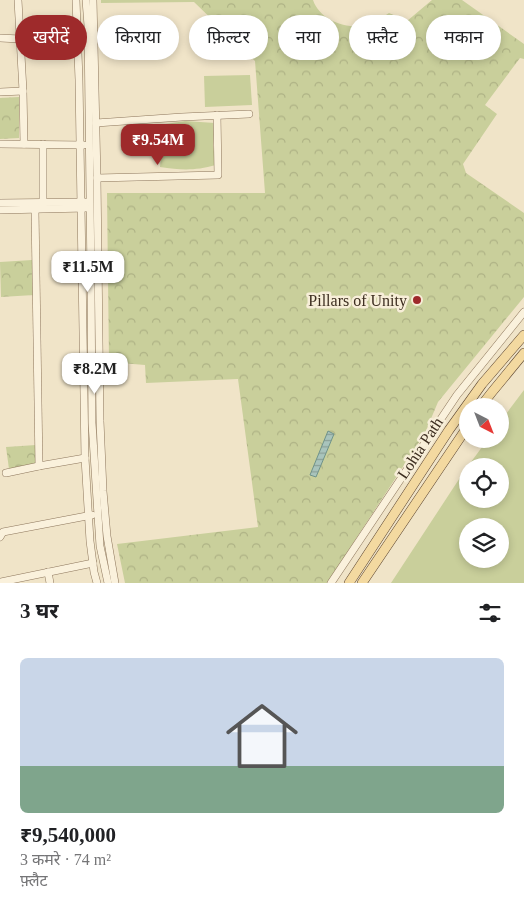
<!DOCTYPE html>
<html lang="hi">
<head>
<meta charset="utf-8">
<style>
	:root { --surface:#fff; --page:#f6f6f6; --text:#202124; --muted:#757577; --line:#e0e0e0; --accent:#9e2a2b }
	body { margin:0; font-family:"Times New Roman","Noto Sans Devanagari",serif; background:var(--page); color:var(--text); height:100vh; display:flex; flex-direction:column; font-size:19px; white-space:nowrap }
	* { box-sizing:border-box; margin:0 }
	p { font-size:16px; color:var(--muted) }
	.icon { flex:none; width:28px; height:28px; fill:none; stroke:currentColor; stroke-width:2; stroke-linecap:round; stroke-linejoin:round }
	.map { position:relative; height:583px; overflow:hidden }
	.sheet { display:flex; flex-direction:column; background:var(--surface); flex:1 }
	.sheet>* { flex:none }
	.guide { position:absolute; left:15px; top:15px; width:495px; height:45px; display:flex; gap:10px }
	.needle { width:32px; rotate:138deg }
	.fabs { position:absolute; left:459px; top:398px; display:grid; gap:10px }
	.fabs a { display:grid; place-items:center; width:50px; height:50px; border-radius:50%; background:var(--surface); box-shadow:0 2px 8px #0003; font-size:25px }
	.price { position:absolute; translate:-50% -42px; padding:0 11px; border-radius:10px; background:#fff; color:#222; font-size:16px; line-height:32px; filter:drop-shadow(0 1px 2px #0008) }
	.price::after { content:''; position:absolute; left:50%; top:30px; width:15px; height:11px; margin-left:-8px; background:inherit; clip-path:polygon(0 0,100% 0,50% 100%) }
	.price.active { background:var(--accent); color:#fff }
	ul { padding:0; list-style:none }
	li { display:grid; align-content:center; gap:10px; height:265px; padding:0 20px }
	li+li { border-top:1px solid var(--line) }
	li span { display:grid; place-items:center; height:155px; border-radius:8px; color:#555 }
	li>.icon { margin-inline-start:auto }
	span .icon { width:90px; height:90px; fill:#fffc; stroke-width:1 }
	li b { font-size:21px }
	h2 { display:flex; justify-content:space-between; align-items:center; height:60px; padding:0 20px; font-size:21px }
	.tag { padding:0 18px; border-radius:22px; background:var(--surface); box-shadow:0 2px 8px #0003; font-size:18px; line-height:45px }
	.tag.active { background:var(--accent); color:#fff }
	.map>svg:first-child { display:block }
</style>
</head>
<body>
<div class="map">
<svg width="524" height="583" viewBox="0 0 524 583">
	<defs>
		<pattern id="park-crowns" width="20" height="18" patternUnits="userSpaceOnUse" patternTransform="scale(1.25)"><rect width="20" height="18" fill="#c9cf9b"/><path d="M2 6a3 3 0 1 1 6 0M12 15a3 3 0 1 1 6 0" fill="none" stroke="#aeb285"/></pattern>
		<pattern id="water-rules" width="6" height="5" patternUnits="userSpaceOnUse" patternTransform="scale(1.25)"><rect width="6" height="5" fill="#a9c4bc"/><path d="M0 2.5h6" fill="none" stroke="#8ba098"/></pattern>
	</defs>
	<rect width="100%" height="100%" fill="#f0e4c8"/>
	<g fill="#c9cf9b" fill-rule="evenodd">
		<path d="M250,75L252,105L205,107L204,76Z"/>
		<path d="M185,121L215,123L213,145L216,165C194,171 181,170 160,167C162,152 162,140 159,125Z"/>
		<path d="M524,390V583H391L467,467L468,499H500V466H468L488,439H500V422ZM468,526H500V559H468Z"/>
	</g>
	<g fill="url(#park-crowns)">
		<path d="M101,0H313C320,21 348,30 369,25C376,23 383,17 389,13L407,21L432,0H462L524,44V59L520,58L485,105L497,114L463,164L466,173L524,213V297L438,402L425,433L327,583H125L117,544L258,527L238,379L146,383L145,365L109,362L107,193H265L255,61L194,2L101,3Z"/>
		<path d="M19,97V138L0,139V98Z"/>
		<path d="M32,260L34,295L1,297L0,262Z"/>
		<path d="M36,445V464L9,469L6,447Z"/>
	</g>
	<path fill="url(#water-rules)" stroke="#6f938a" d="M328,431L334,434L316,477L310,475Z"/>
	<g fill="none" stroke-linecap="round" stroke-linejoin="round">
		<g stroke="#8d765c" stroke-width="8">
			<g id="minor">
				<path d="M18,0L23,91L24,144"/>
				<path d="M76,0L79,80L85,458L90,541L94,572L97,583"/>
				<path d="M86,0L88,26L91,278L92,423L100,546L108,583"/>
				<path d="M93,0L97,178L100,421L103,491L107,536L115,583"/>
				<path d="M0,38L20,39"/>
				<path d="M0,92L23,91"/>
				<path d="M96,123L182,117L249,114"/>
				<path d="M0,144L84,145"/>
				<path d="M97,178L218,175L217,115"/>
				<path d="M0,203L85,202"/>
				<path d="M43,206V144"/>
				<path d="M0,210L86,208"/>
				<path d="M35,210L39,466"/>
				<path d="M6,473L39,466L85,458"/>
				<path d="M0,537L3,532L92,515"/>
				<path d="M48,572L50,583"/>
				<path d="M1,582L93,563"/>
				<path d="M331,583L457,395L524,312"/>
			</g>
		</g>
		<g stroke="#5b4430" stroke-width="10">
			<g id="major">
				<path d="M481,406L492,392L524,353"/>
				<path d="M349,583L449,430L482,384L524,335"/>
				<path d="M362,583L468,426"/>
			</g>
		</g>
		<use href="#minor" stroke="#faf1dc" stroke-width="7"/>
		<use href="#major" stroke="#f3d9a0" stroke-width="9"/>
	</g>
	<circle fill="#9e2a2b" stroke="#f7eed8" stroke-width="2" cx="417" cy="300" r="5"/>
	<g text-anchor="middle" dominant-baseline="central" stroke-width="5" stroke-linejoin="round" paint-order="stroke">
		<g font-size="16" fill="#3d2e20" stroke="#f7eed8" text-anchor="end">
			<text x="407" y="300">Pillars of Unity</text>
		</g>
		<g font-size="16" fill="#3d2e20" stroke="#f7eed8">
			<text transform="translate(420 448) rotate(-57)">Lohia Path</text>
		</g>
	</g>
</svg>
<div class="fabs">
<a><svg class="needle" viewBox="-14 -14 28 28"><path d="M0-13l5 13h-10z" fill="#e53935"/><path d="M0 13l5-13h-10z" fill="#757577"/></svg></a>
<a><svg class="icon" aria-label="locate" viewBox="0 0 24 24"><circle cx="12" cy="12" r="6"/><path d="M12 2v4M12 18v4M2 12h4M18 12h4"/></svg></a>
<a><svg class="icon" aria-label="layers" viewBox="0 0 24 24"><path d="M12 4l9 5-9 5-9-5zM3 14l9 5 9-5"/></svg></a>
</div>
<b class="price active" style="left:158px;top:166px">₹9.54M</b>
<b class="price" style="left:88px;top:293px">₹11.5M</b>
<b class="price" style="left:95px;top:395px">₹8.2M</b>
<div class="guide">
<a class="tag active">खरीदें</a>
<a class="tag">किराया</a>
<a class="tag">फ़िल्टर</a>
<a class="tag">नया</a>
<a class="tag">फ़्लैट</a>
<a class="tag">मकान</a>
</div>
</div>
<section class="sheet">
<h2>3 घर<svg class="icon" aria-label="filters" viewBox="0 0 24 24"><path d="M4 7h16M4 17h16"/><circle cx="9" cy="7" r="2"/><circle cx="15" cy="17" r="2"/></svg></h2>
<ul>
<li><span style="background:linear-gradient(#c9d6e8 70%,#7fa58c 0)"><svg class="icon" aria-label="home" viewBox="0 0 24 24"><path d="M3 11l9-7 9 7M6 9v11h12V9"/></svg></span><div><b>₹9,540,000</b><p>3 कमरे · 74 m²</p><p>फ़्लैट</p></div></li>
</ul>
</section>
</body>
</html>
